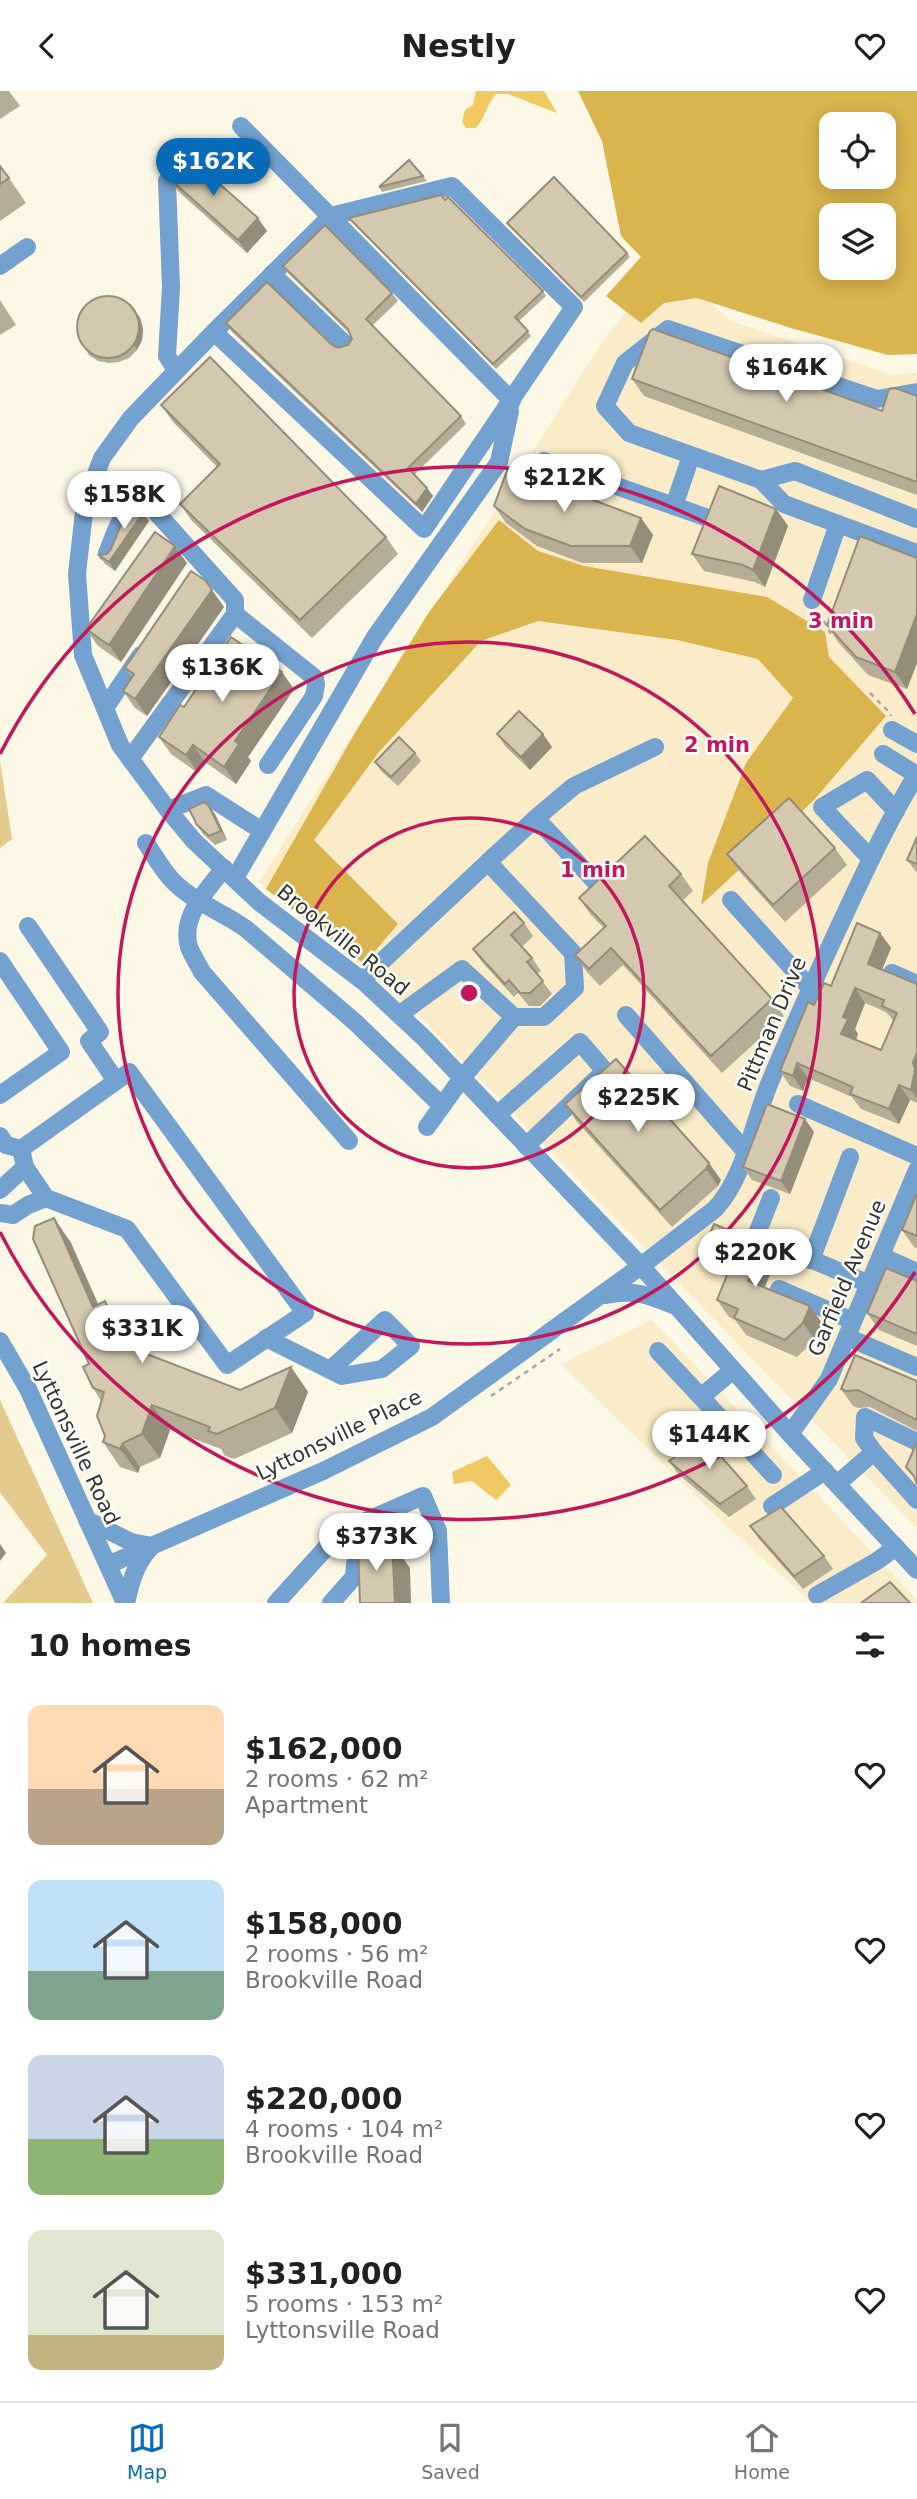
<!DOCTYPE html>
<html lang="en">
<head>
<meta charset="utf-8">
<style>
	:root { --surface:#fff; --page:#f2f2f2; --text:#202124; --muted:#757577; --line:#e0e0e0; --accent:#086bb7 }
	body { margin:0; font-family:"DejaVu Sans",sans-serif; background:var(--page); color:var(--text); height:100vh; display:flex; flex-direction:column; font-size:26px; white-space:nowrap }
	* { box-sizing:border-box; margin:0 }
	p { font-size:23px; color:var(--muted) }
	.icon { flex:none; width:38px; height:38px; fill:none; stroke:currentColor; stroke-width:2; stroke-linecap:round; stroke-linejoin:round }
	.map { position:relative; height:1512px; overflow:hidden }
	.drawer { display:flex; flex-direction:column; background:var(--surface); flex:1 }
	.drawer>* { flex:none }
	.tools { position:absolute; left:819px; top:21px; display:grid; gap:14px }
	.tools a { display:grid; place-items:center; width:77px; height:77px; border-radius:14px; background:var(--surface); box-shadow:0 4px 18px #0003; font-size:35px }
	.price { position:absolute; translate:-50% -60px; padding:0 16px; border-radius:24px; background:#fff; color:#222; font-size:23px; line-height:46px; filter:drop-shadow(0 2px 4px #0008) }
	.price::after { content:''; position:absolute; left:50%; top:42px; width:21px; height:16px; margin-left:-10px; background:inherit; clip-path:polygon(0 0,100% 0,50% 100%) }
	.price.on { background:var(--accent); color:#fff }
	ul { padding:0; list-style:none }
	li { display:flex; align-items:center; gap:21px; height:175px; padding:0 28px }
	li span { display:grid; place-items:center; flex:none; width:196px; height:140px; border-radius:14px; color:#555 }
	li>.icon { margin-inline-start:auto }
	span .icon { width:84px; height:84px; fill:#fffc; stroke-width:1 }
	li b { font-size:30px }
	h2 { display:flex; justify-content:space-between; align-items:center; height:84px; padding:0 28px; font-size:30px }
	header { display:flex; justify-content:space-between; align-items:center; height:91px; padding:0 28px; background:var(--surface); font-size:32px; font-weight:700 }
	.dock { display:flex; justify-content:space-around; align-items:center; height:98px; border-top:2px solid var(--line); background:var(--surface); font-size:19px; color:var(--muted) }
	.dock a { display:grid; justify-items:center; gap:4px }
	.dock .on { color:var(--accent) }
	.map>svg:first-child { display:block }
</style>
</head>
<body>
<header><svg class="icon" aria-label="back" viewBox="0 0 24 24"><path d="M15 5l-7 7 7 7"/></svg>Nestly<svg class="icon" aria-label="heart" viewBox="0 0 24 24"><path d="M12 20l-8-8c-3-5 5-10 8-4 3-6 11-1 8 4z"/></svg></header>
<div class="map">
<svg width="917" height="1512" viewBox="0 0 917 1512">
	<rect width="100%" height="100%" fill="#fdf7e6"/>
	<g fill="#faecc8">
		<path d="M664,172L731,230L892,284L917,282V1437L417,923L259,791L601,253Z"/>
		<path d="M652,1229L917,1509V1512H812L724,1432L561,1273Z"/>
	</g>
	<g fill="#e4cb8d">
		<path d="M0,670L12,748L0,757Z"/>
		<path d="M0,1309L93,1512H3L47,1464L0,1401Z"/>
	</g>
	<g fill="#dab44c" fill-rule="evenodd">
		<path d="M578,0H917V263L888,264L791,237L697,207L664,212L641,232L606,205L641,166L621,145L602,50ZM831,33H884V86H831ZM831,124H884V177H831Z"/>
		<path d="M499,429L538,460L584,475L767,506L825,541L829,566L886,625L814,709L701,814L708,772L746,672L793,607L758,568L677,549L538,530L481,550L379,661L314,749L398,833L364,873L266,798L352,647L429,521Z"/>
	</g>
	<g fill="#f0c963">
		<path d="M476,0H544L557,22L508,3H496C486,14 486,26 476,37H466L462,31L465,19L473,14Z"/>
		<path d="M487,1365L511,1394L496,1409L472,1390L454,1393L452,1381Z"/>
	</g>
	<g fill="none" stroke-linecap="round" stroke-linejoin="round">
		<g stroke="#aba697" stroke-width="2.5" stroke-dasharray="5 5" stroke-linecap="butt">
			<path d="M819,521L831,543"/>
			<path d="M870,602L890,622L891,625"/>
			<path d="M491,1305L560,1258"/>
		</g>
		<g stroke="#74a2d0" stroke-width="18">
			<path d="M241,35L512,310"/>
			<path d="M167,90L171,196L167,265L176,279"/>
			<path d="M0,175L27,156"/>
			<path d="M272,183L346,254"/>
			<path d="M214,241L424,438L574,216L452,95L331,125L214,241L131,327L102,367L85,412L77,483L83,564L120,654L168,719L194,750L259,811L364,891L424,947L641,1175L790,1343L917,1479"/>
			<path d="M917,301L877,308L668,238L625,272L605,315L629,342L761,389L784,413L917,462"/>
			<path d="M544,370L674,415L691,365"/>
			<path d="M761,389L795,380L917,428"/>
			<path d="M674,415L705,426"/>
			<path d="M107,462C116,442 121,413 146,410L235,509V523"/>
			<path d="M812,509L838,433"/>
			<path d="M105,617L141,564"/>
			<path d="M892,639L917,653"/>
			<path d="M883,663L917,684"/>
			<path d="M130,668L235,523L315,587L316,594L314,605L268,674"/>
			<path d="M168,719L206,704L262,740"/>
			<path d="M536,727L574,695L655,656"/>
			<path d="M146,752C154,764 162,778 171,788C191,810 221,820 245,837L355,931L442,1015"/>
			<path d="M871,768L822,716L867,689L896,720"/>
			<path d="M488,771L536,727L601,797"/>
			<path d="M224,777C207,800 180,825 189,856C192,864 198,873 202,881L349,1050"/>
			<path d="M235,787L375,546L499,371L510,320"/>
			<path d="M731,809L811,898"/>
			<path d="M28,835L100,941L89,950L116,990"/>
			<path d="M0,870L61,961L0,1004"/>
			<path d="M892,882L917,893"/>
			<path d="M362,889L488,771L573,862L575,897L544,926H514"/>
			<path d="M400,923L462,878L514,926L462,987L427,1036"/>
			<path d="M626,924L745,1060"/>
			<path d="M129,981L305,1222L227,1274L127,1138L46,1107L25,1076L21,1058Z"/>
			<path d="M798,1013L917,1065"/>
			<path d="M497,1024L580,951L605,980L526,1055"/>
			<path d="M0,1045L6,1054L21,1058"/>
			<path d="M0,1099L25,1076"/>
			<path d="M771,1107L756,1145L869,1193"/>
			<path d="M0,1122L13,1124L28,1114L46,1107"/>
			<path d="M881,1165L917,1181"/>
			<path d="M811,1169L850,1066"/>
			<path d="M779,1198L853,1230"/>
			<path d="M606,1204C633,1198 648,1204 673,1214"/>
			<path d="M847,1246L917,1276"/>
			<path d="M266,1247L342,1285L382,1278L411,1255L385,1229L330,1279"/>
			<path d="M0,1250L28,1298L125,1512"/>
			<path d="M658,1260L701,1306"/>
			<path d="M733,1279L701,1306L773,1384"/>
			<path d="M790,1343L829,1288L917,1079"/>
			<path d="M874,1361L864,1347L865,1326L917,1351"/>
			<path d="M837,1393L874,1361L917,1409"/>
			<path d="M772,1415L825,1380"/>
			<path d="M87,1429L131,1451L152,1455"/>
			<path d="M438,1440L441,1512"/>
			<path d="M108,1474L323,1380L432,1326L641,1175L715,1118C745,1086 753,1031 770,991C791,940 814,890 837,840C862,787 886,733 917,683"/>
			<path d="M817,1504L877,1470L896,1456"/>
			<path d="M126,1512C131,1490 135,1474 150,1457"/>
			<path d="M276,1512L333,1449L361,1432L423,1405L438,1440L389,1464L370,1459L362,1463L355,1473L354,1486L331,1512"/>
		</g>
	</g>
	<g fill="#b6ad96" fill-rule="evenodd">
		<path d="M0,0H9L20,15L0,28Z"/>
		<path d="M0,74L26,112L0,130Z"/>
		<path d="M423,85L427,90L382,101L379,96Z"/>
		<path d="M170,88L267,140L247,162L179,101Z"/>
		<path d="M349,127L543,200L546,205L519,230L531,245L496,278Z"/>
		<path d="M507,132L627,162L630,166L584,211Z"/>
		<path d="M283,175L392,202L398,210L372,235L461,325L466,333L414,384L427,397L433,405L422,421L231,240L226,232L332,254L338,257L348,254L352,248L349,242L289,183Z"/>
		<path d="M0,209L16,234L0,244Z"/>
		<path d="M131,214L140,227L143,238L142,249L137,259L129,267L119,271L109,272L98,270L89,264L86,259Z"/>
		<path d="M632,288L882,320L917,305V404L644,305Z"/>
		<path d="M161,314L386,446L398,463L312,547L192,430L180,413L217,376L173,331Z"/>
		<path d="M494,415L641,427L653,444L642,472H582L537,455L506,432Z"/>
		<path d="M776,418L788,435L765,496L755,491L704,480L692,463Z"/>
		<path d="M149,430L115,480L105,473L99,464L107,463Z"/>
		<path d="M917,467V572L907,598L868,584L838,551L827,534Z"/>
		<path d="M187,472L121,571L98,555L86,538Z"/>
		<path d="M224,516L147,625L135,617L123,600L132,587L125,577Z"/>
		<path d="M294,598L248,666L251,670L236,693L205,671L198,682L171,663L159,646L184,616Z"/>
		<path d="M497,643L552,656L530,679L506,656Z"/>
		<path d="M415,662L421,670L398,695L381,680L375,671Z"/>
		<path d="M215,723L227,749L215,754L203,743L197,734Z"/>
		<path d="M917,746V782L907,769Z"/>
		<path d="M835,757L847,774L785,831L739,780L727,763Z"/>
		<path d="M681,783L693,800L682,810L772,908L784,925L722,982L623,874L600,895L587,881L575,864L604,837L591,824L579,807Z"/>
		<path d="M524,832L533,845L522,856L532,867L541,880L537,883L552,903L540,915H529L518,902L514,906L482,871L473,858Z"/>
		<path d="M880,842L891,857L882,879L917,893V1012L910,1009L899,1033L861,1018L852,1006L808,987L803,1000L790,995L780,980L814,914ZM865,912L886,921L894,930L881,959L856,949L858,943L855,938Z"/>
		<path d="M565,1013L709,1072L721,1089L718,1095L672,1136L577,1031Z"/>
		<path d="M814,1041L790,1103L752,1089L743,1076Z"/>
		<path d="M917,1102V1157L914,1156L902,1139Z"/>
		<path d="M54,1127L71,1152L98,1213L123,1234L133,1258L240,1299L291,1276L308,1301L292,1342L234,1368L225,1365L221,1358L170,1339L160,1367L140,1376L138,1382L120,1376L103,1351L105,1345L101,1310L93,1297L89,1273Z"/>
		<path d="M706,1152L775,1171L765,1197L822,1232L815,1249L797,1266L746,1244L735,1229L729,1226L717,1209L731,1175L718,1169Z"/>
		<path d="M917,1190V1255L879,1239L867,1222Z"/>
		<path d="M917,1290V1340L870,1316L858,1317L853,1315L841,1298Z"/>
		<path d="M669,1370L747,1395L756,1408L729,1426L678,1383Z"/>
		<path d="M750,1435L824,1465L833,1478L803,1498L759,1448Z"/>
	</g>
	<g fill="#948d7a">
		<path d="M258,127L267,140L247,162L238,149Z"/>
		<path d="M137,223L140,227L143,238L142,249L137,259L134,254Z"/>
		<path d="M427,397L433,405L422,421L416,413Z"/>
		<path d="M776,418L788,435L765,496L753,479Z"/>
		<path d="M143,422L149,430L115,480L109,471Z"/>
		<path d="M641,427L653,444L642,472L630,455Z"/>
		<path d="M175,455L187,472L121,571L109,554Z"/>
		<path d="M206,490L224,516L147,625L135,608Z"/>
		<path d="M917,523V572L907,598L895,581Z"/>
		<path d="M282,581L294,598L248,666L251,670L236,693L224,676L235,650Z"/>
		<path d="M543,643L552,656L530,679L521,666Z"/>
		<path d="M193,654L205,671L198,682L186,664Z"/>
		<path d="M209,715L215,723L227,749L221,740Z"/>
		<path d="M880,842L891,857L878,888L868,873Z"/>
		<path d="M855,897L865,912L855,938L858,943L852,958L841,943L843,926Z"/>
		<path d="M917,962V1008L911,999L913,971Z"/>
		<path d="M797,972L808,987L803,1000L793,985Z"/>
		<path d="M899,994L910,1009L899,1033L889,1018Z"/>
		<path d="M805,1028L814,1041L790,1103L781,1090Z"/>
		<path d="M709,1072L721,1089L718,1095L706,1078Z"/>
		<path d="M54,1127L71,1152L110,1240L93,1216Z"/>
		<path d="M763,1154L775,1171L760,1207L748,1190Z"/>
		<path d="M105,1210L123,1234L133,1258L145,1275L124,1252Z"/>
		<path d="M810,1215L822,1232L815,1249L803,1232Z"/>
		<path d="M291,1276L308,1301L292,1342L275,1317Z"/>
		<path d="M152,1314L170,1339L160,1367L142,1343Z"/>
		<path d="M123,1352L140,1376L138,1382L120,1358Z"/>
		<path d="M392,1452L410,1477L411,1512H395Z"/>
		<path d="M0,1453L6,1462L0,1470Z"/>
	</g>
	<g fill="#d4c9ae" stroke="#948d7a" stroke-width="2" fill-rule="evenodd">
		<path d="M187,64L258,127L238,149L170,88V84Z"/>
		<path d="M409,69L423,85L379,96Z"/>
		<path d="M0,75L9,87L0,93Z"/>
		<path d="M554,86L627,162L581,206L507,132Z"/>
		<path d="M441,104L445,109L448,106L543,200L515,226L528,240L493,273L349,127Z"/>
		<path d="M325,134L392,202L366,228L461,325L408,377L427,397L416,413L226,232L267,191L332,254L338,257L348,254L352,248L348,238L283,175Z"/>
		<circle cx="108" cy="236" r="31"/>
		<path d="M653,238L882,320L889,298L895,297L917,305V391L632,288L650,240Z"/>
		<path d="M210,266L386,446L300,529L180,413L220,373L161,314Z"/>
		<path d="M508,377L641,427L630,455H571L525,438L494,415Z"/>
		<path d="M719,395L776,418L753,479L743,474L692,463Z"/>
		<path d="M136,414L143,422L109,471L99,464L107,463L111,458L124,426Z"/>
		<path d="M155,441L175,455L109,554L86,538Z"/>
		<path d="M860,445L917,467V523L895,581L856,566L827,534Z"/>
		<path d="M191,480L206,490L212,499L135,608L123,600L134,583L125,577Z"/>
		<path d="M231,546L282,581L235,650L239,653L224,676L193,654L186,664L159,646L180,614L184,616Z"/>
		<path d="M519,620L543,643L521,666L497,643Z"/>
		<path d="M399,646L415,662L391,686L375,671Z"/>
		<path d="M789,707L835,757L773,814L727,763Z"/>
		<path d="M204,711L209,715L221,740L209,745L197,734L189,718Z"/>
		<path d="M645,745L681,783L669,795L772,908L711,965L611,857L589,878L575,864L606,835L579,807Z"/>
		<path d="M917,746V773L907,769Z"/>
		<path d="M514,821L524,832L511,844L532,867L527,871L543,890L530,902H520L509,889L505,893L473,858Z"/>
		<path d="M857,832L880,842L868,873L917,893V962L913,971L915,979L911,999L899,994L889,1018L850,1003L853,996L797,972L793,985L780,980L808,911L814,914L824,892L831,895ZM855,897L884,909L882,915L897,922L881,959L841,943L848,928L843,926Z"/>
		<path d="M616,968L709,1072L706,1078L660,1119L565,1013Z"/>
		<path d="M767,1013L805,1028L781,1090L743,1076Z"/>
		<path d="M917,1102V1145L902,1139Z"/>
		<path d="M54,1127L93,1216L105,1210L124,1252L127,1250L131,1257L240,1299L291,1276L275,1317L217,1343L208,1340L210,1336L152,1314L142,1343L123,1352L120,1358L103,1351L105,1345L97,1325L104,1301L93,1297L83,1276L89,1273L33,1148L35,1135Z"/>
		<path d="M714,1133L763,1154L748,1190L810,1215L803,1232L785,1249L734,1227L738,1218L717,1209L735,1164L706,1152Z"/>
		<path d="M886,1177L917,1190V1243L867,1222Z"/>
		<path d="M855,1264L917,1290V1329L858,1299L846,1300L841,1298Z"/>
		<path d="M704,1346L747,1395L720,1413L669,1370Z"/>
		<path d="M917,1351V1394L914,1385L906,1376Z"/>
		<path d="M781,1416L824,1465L794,1485L750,1435Z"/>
		<path d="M392,1452L395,1512H360L358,1453Z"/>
		<path d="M890,1491L910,1512H861Z"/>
	</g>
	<g fill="none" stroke="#c2185b" stroke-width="3.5">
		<circle cx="469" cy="902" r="175"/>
		<circle cx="469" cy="902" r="351"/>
		<path d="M915 1181A526 526 0 0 1 0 1141M0 663A526 526 0 0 1 915 623"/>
	</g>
	<g text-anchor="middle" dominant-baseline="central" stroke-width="5" stroke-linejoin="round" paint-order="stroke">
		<g font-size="21" fill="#393429" stroke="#fff">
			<text transform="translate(343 849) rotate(39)">Brookville Road</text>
			<text transform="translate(772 933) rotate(-67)">Pittman Drive</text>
			<text transform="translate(847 1187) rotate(-67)">Garfield Avenue</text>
			<text transform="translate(339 1344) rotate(-26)">Lyttonsville Place</text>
			<text transform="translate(76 1352) rotate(65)">Lyttonsville Road</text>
		</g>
	</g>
	<circle cx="469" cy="902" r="10" fill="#c2185b" stroke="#fff" stroke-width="3.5"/>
	<g font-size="21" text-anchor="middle" font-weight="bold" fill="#c2185b" stroke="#fff" stroke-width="5" stroke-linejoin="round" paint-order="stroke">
		<text x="841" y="537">3 min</text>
		<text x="717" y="661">2 min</text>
		<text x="593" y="786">1 min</text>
	</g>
</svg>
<div class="tools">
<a><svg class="icon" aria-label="locate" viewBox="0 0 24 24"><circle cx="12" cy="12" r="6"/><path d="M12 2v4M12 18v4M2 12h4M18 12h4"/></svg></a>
<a><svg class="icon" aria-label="layers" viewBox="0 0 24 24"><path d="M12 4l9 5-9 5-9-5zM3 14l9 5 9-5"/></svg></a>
</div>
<b class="price on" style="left:213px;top:107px">$162K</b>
<b class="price" style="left:786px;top:313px">$164K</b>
<b class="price" style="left:564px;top:423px">$212K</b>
<b class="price" style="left:124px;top:440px">$158K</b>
<b class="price" style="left:222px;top:613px">$136K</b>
<b class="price" style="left:638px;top:1043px">$225K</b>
<b class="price" style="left:755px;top:1198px">$220K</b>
<b class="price" style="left:142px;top:1274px">$331K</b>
<b class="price" style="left:709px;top:1380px">$144K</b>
<b class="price" style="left:376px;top:1482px">$373K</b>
</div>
<section class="drawer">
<h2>10 homes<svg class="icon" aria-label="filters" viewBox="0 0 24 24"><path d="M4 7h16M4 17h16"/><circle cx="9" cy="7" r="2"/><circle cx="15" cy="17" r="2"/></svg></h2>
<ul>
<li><span style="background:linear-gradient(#ffd9b3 60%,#b9a48a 0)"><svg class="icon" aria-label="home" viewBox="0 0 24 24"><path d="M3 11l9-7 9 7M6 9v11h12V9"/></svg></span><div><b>$162,000</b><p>2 rooms · 62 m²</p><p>Apartment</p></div><svg class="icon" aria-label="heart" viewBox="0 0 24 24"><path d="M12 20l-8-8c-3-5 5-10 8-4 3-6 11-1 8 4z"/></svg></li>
<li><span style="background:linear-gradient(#bfe0f5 65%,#7fa58c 0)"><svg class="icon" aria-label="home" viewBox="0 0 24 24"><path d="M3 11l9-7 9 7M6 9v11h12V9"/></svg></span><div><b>$158,000</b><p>2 rooms · 56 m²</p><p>Brookville Road</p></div><svg class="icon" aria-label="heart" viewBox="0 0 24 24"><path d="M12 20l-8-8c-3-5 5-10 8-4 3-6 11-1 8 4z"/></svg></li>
<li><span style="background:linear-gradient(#c9d6e8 60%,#8fb573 0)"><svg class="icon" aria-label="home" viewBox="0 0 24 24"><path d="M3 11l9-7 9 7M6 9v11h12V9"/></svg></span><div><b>$220,000</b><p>4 rooms · 104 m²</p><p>Brookville Road</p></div><svg class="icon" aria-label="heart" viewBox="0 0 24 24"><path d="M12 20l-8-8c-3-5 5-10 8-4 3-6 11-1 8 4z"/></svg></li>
<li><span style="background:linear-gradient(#dfe7d0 75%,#c2b280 0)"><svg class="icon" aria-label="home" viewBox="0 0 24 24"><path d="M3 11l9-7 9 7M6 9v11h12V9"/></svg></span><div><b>$331,000</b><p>5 rooms · 153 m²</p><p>Lyttonsville Road</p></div><svg class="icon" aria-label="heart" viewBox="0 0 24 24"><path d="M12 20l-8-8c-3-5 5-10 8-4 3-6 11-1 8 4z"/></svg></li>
</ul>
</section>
<nav class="dock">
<a class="on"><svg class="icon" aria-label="map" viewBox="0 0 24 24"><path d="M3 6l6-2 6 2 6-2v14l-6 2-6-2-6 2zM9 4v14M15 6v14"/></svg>Map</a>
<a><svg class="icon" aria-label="saved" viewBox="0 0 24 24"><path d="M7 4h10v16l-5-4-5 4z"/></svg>Saved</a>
<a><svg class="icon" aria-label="home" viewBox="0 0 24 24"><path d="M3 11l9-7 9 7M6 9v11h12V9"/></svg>Home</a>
</nav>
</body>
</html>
